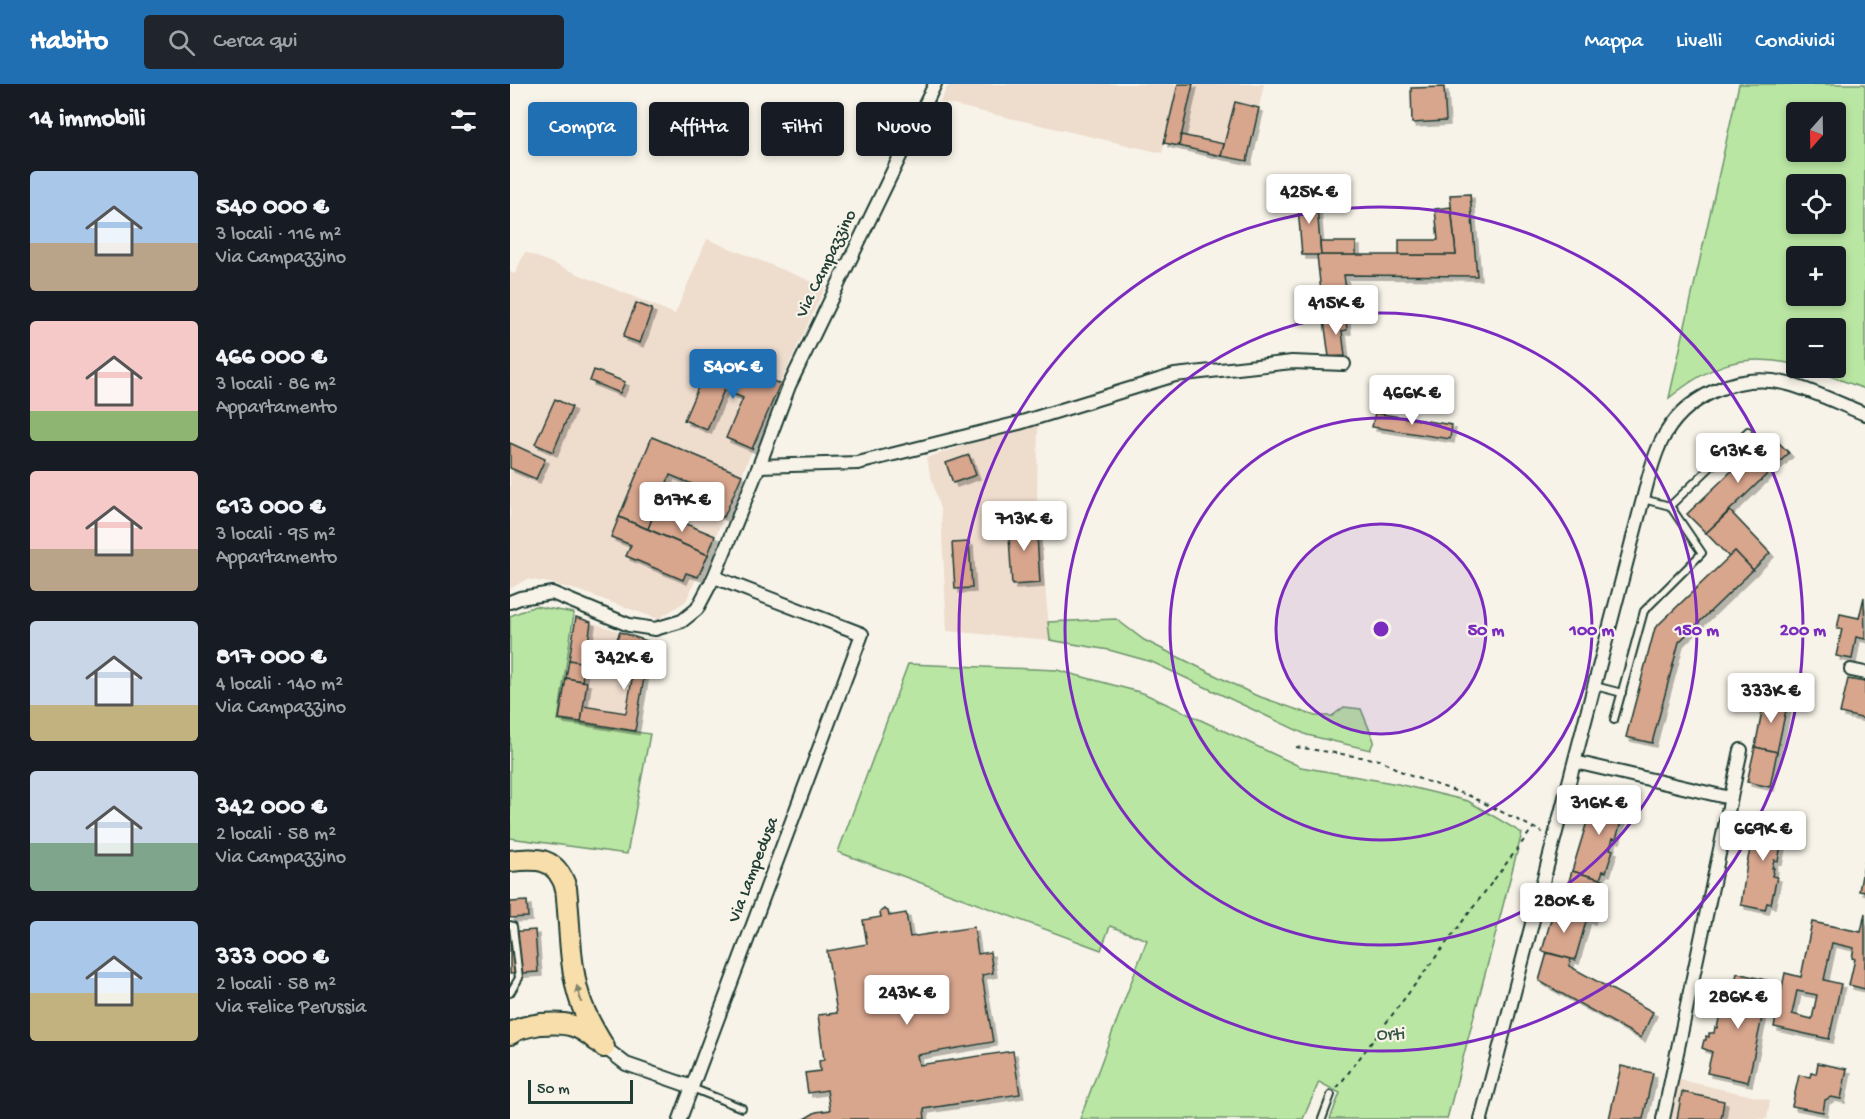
<!DOCTYPE html>
<html lang="it">
<head>
<meta charset="utf-8">
<style>
	:root { --surface:#171b24; --page:#20242c; --text:#f1f3f6; --muted:#9ea1a6; --accent:#1f6fb2 }
	body { margin:0; font-family:"Gochi Hand",sans-serif; background:var(--page); color:var(--text); height:100vh; display:flex; flex-direction:column; font-size:22px; white-space:nowrap }
	* { box-sizing:border-box; margin:0 }
	p { font-size:20px; color:var(--muted) }
	.icon { flex:none; width:33px; height:33px; fill:none; stroke:currentColor; stroke-width:2; stroke-linecap:round; stroke-linejoin:round }
	.map { position:relative; flex:1; overflow:hidden }
	.details { display:flex; flex-direction:column; background:var(--surface); width:510px }
	.details>* { flex:none }
	.guide { position:absolute; left:18px; top:18px; width:570px; height:54px; display:flex; gap:12px }
	.needle { width:39px; rotate:200deg }
	.buttons { position:absolute; left:1276px; top:18px; display:grid; gap:12px }
	.buttons a { display:grid; place-items:center; width:60px; height:60px; border-radius:6px; background:var(--surface); box-shadow:0 3px 9px #0003; font-size:30px }
	.scale { position:absolute; left:18px; bottom:15px; width:105px; box-sizing:border-box; padding-left:6px; border:3px solid #1f3d34; border-top:0; font-size:16px; line-height:21px; white-space:nowrap; color:#1f3d34; -webkit-text-stroke:4px #f7f3e8; paint-order:stroke }
	.price { position:absolute; translate:-50% -51px; padding:0 14px; border-radius:6px; background:#fff; color:#222; font-size:20px; line-height:39px; filter:drop-shadow(0 2px 3px #0008) }
	.price::after { content:''; position:absolute; left:50%; top:36px; width:18px; height:14px; margin-left:-9px; background:inherit; clip-path:polygon(0 0,100% 0,50% 100%) }
	.price.current { background:var(--accent); color:#fff }
	ul { padding:0; list-style:none }
	li { display:flex; align-items:center; gap:18px; height:150px; padding:0 30px }
	li span { display:grid; place-items:center; flex:none; width:168px; height:120px; border-radius:6px; color:#555 }
	li>.icon { margin-inline-start:auto }
	span .icon { width:72px; height:72px; fill:#fffc; stroke-width:1 }
	li b { font-size:26px }
	h2 { display:flex; justify-content:space-between; align-items:center; height:72px; padding:0 30px; font-size:26px }
	.tag { padding:0 21px; border-radius:6px; background:var(--surface); box-shadow:0 3px 9px #0003; font-size:21px; line-height:54px }
	.tag.current { background:var(--accent); color:#fff }
	header { display:flex; align-items:center; gap:36px; box-sizing:border-box; height:84px; padding:0 30px; background:var(--accent); color:#fff }
	header strong { font-size:28px }
	nav { display:flex; gap:33px; margin-inline-start:auto; font-size:21px }
	.search { width:420px; height:54px; background:var(--page); display:flex; align-items:center; gap:15px; box-sizing:border-box; padding:0 21px; border-radius:6px; color:var(--muted); font-size:22px }
	main { display:flex; flex:1; min-height:0 }
	.map>svg:first-child { display:block }
</style>
</head>
<body>
<header>
<strong>Habito</strong>
<div class="search"><svg class="icon" aria-label="search" viewBox="0 0 24 24"><circle cx="10" cy="10" r="6"/><path d="M15 15l6 6"/></svg>Cerca qui</div>
<nav><a>Mappa</a><a>Livelli</a><a>Condividi</a></nav>
</header>
<main>
<section class="details">
<h2>14 immobili<svg class="icon" aria-label="filters" viewBox="0 0 24 24"><path d="M4 7h16M4 17h16"/><circle cx="9" cy="7" r="2"/><circle cx="15" cy="17" r="2"/></svg></h2>
<ul>
<li><span style="background:linear-gradient(#a9c7e8 60%,#b9a48a 0)"><svg class="icon" aria-label="home" viewBox="0 0 24 24"><path d="M3 11l9-7 9 7M6 9v11h12V9"/></svg></span><div><b>540 000 €</b><p>3 locali · 116 m²</p><p>Via Campazzino</p></div></li>
<li><span style="background:linear-gradient(#f6c9c9 75%,#8fb573 0)"><svg class="icon" aria-label="home" viewBox="0 0 24 24"><path d="M3 11l9-7 9 7M6 9v11h12V9"/></svg></span><div><b>466 000 €</b><p>3 locali · 86 m²</p><p>Appartamento</p></div></li>
<li><span style="background:linear-gradient(#f6c9c9 65%,#b9a48a 0)"><svg class="icon" aria-label="home" viewBox="0 0 24 24"><path d="M3 11l9-7 9 7M6 9v11h12V9"/></svg></span><div><b>613 000 €</b><p>3 locali · 95 m²</p><p>Appartamento</p></div></li>
<li><span style="background:linear-gradient(#c9d6e8 70%,#c2b280 0)"><svg class="icon" aria-label="home" viewBox="0 0 24 24"><path d="M3 11l9-7 9 7M6 9v11h12V9"/></svg></span><div><b>817 000 €</b><p>4 locali · 140 m²</p><p>Via Campazzino</p></div></li>
<li><span style="background:linear-gradient(#c9d6e8 60%,#7fa58c 0)"><svg class="icon" aria-label="home" viewBox="0 0 24 24"><path d="M3 11l9-7 9 7M6 9v11h12V9"/></svg></span><div><b>342 000 €</b><p>2 locali · 58 m²</p><p>Via Campazzino</p></div></li>
<li><span style="background:linear-gradient(#a9c7e8 60%,#c2b280 0)"><svg class="icon" aria-label="home" viewBox="0 0 24 24"><path d="M3 11l9-7 9 7M6 9v11h12V9"/></svg></span><div><b>333 000 €</b><p>2 locali · 58 m²</p><p>Via Felice Perussia</p></div></li>
</ul>
</section>
<div class="map">
<svg width="1355" height="1035" viewBox="0 0 1355 1035">
	<defs>
		<filter id="shadow"><feDropShadow dx="4" dy="4" stdDeviation="0" flood-color="#0004"/></filter>
	</defs>
	<rect width="100%" height="100%" fill="#f7f3e8"/>
	<filter id="ink" filterUnits="userSpaceOnUse"><feTurbulence type="fractalNoise" baseFrequency=".0167" numOctaves="2"/><feDisplacementMap in="SourceGraphic" scale="12" xChannelSelector="R" yChannelSelector="G"/><feConvolveMatrix kernelMatrix="1 2 1 2 8 2 1 2 1" color-interpolation-filters="sRGB"/></filter>
	<g filter="url(#ink)">
		<g fill="#eedccd">
			<path d="M439,0H754L737,77L655,59L652,69L430,18Z"/>
			<path d="M197,155L315,203L270,300L214,433L176,517L148,535L70,507L40,499L17,495L0,505V188L5,190L15,168L165,230Z"/>
			<path d="M528,341L527,414L540,556L437,547L431,429L416,374L503,346Z"/>
			<path d="M66,533L140,558L125,647L49,635Z"/>
			<path d="M1162,994L1260,1016L1257,1035H1153Z"/>
		</g>
		<g fill="#bae6a3" stroke="#6c926c" stroke-width="1.5" fill-rule="evenodd">
			<path d="M1229,0H1355V305L1298,284H1326V244H1287V281C1233,268 1201,280 1159,314ZM1326,28V68H1287V28ZM1326,100V140H1287V100ZM1287,172H1326V212H1287Z"/>
			<path d="M25,522L64,529L48,636L140,650L117,770L0,754V532Z"/>
			<path d="M606,535L634,556L745,611L805,632H822L834,623L851,625L864,657L860,666L797,651L642,578L599,566L540,556L538,538Z"/>
			<path d="M398,580L547,586L633,609L791,683L888,700L958,717L1012,749L937,1035H820L830,1009L809,998L793,1035H570L637,856L600,842L591,866L328,768Z"/>
		</g>
		<g fill="#d8a58d" stroke="#1f3d34" stroke-width="1.5" fill-rule="evenodd" filter="url(#shadow)">
			<path d="M668,0H683L669,62L654,59Z"/>
			<path d="M934,3L936,37L902,39L901,4Z"/>
			<path d="M725,18L749,24L737,77L711,72Z"/>
			<path d="M671,51L714,60L711,72L669,62Z"/>
			<path d="M806,110L811,171H792L787,112Z"/>
			<path d="M960,110L967,192L834,191L840,233L814,236L807,171H946L940,111Z"/>
			<path d="M941,123L946,171H889V156H928L925,125Z"/>
			<path d="M810,158H846V171H811Z"/>
			<path d="M126,219L142,225L130,259L113,253Z"/>
			<path d="M836,234L837,246L832,247L835,272L819,273L814,236Z"/>
			<path d="M202,271L270,300L242,365L216,354L233,314L214,306L197,346L174,336Z"/>
			<path d="M84,286L115,298L110,309L80,297Z"/>
			<path d="M45,315L62,323L43,368L25,360Z"/>
			<path d="M865,329L942,341L940,355L862,343Z"/>
			<path d="M1260,350L1279,369L1196,449L1177,430Z"/>
			<path d="M142,353L232,391L214,433L204,429L211,412L160,391L138,445L109,433Z"/>
			<path d="M0,359L35,375L26,395L0,384Z"/>
			<path d="M459,371L466,391L443,399L436,379Z"/>
			<path d="M145,427L205,452L198,471L138,445Z"/>
			<path d="M1220,427L1260,469L1243,486L1225,467L1219,473L1196,449Z"/>
			<path d="M109,433L198,471L188,493L176,489L173,496L116,472L121,461L101,453Z"/>
			<path d="M526,435L530,499L502,501L498,437Z"/>
			<path d="M459,458L462,504L445,505L442,459Z"/>
			<path d="M1225,467L1243,486L1169,558L1142,659L1116,653L1145,544Z"/>
			<path d="M1354,513L1355,555L1346,553L1342,575L1326,572L1332,545H1327L1330,530L1349,534Z"/>
			<path d="M66,533L81,538L75,579L59,576Z"/>
			<path d="M110,548L140,558L125,647L71,638L73,622L116,629L127,567L105,560Z"/>
			<path d="M59,576L75,579L72,597L56,594Z"/>
			<path d="M56,594L77,598L71,638L49,635Z"/>
			<path d="M1338,595L1355,598V635L1330,629Z"/>
			<path d="M1255,612L1278,617L1267,668L1245,663Z"/>
			<path d="M1245,663L1267,668L1260,703L1237,698Z"/>
			<path d="M1086,708L1115,717L1112,724L1115,725L1106,755L1103,754L1100,765L1103,766L1096,788L1093,787L1090,795L1062,787Z"/>
			<path d="M1250,728L1274,733L1272,740H1275L1268,777L1264,776L1262,784H1264L1262,792L1267,793L1261,820L1257,819L1255,826L1231,821L1237,779L1247,735H1249Z"/>
			<path d="M1355,776V808L1349,807Z"/>
			<path d="M1062,787L1093,796L1081,836L1050,827Z"/>
			<path d="M17,817L18,833L0,834V818Z"/>
			<path d="M374,825L378,827L379,832L396,829L400,853L464,843L468,870L480,868L483,889L472,891L483,958L407,971L409,981L503,967L510,1010L414,1025L415,1035H294L306,1028L320,1026L317,1006L298,1009L295,989L310,987L309,977L314,976L308,931L327,929L317,867L357,860L353,836L371,833L370,828Z"/>
			<path d="M1044,825L1077,834L1065,876L1032,867Z"/>
			<path d="M1355,829V905L1339,901L1345,875L1342,874L1344,864L1322,859L1314,896L1331,900L1319,955L1264,943L1275,889L1291,893L1302,838L1351,848ZM1287,907L1307,911L1302,935L1282,930Z"/>
			<path d="M25,846L28,888L0,890V848Z"/>
			<path d="M1037,869L1061,875L1059,882L1143,928L1131,954L1029,897Z"/>
			<path d="M1227,889L1260,897L1238,998L1197,989L1202,968L1192,964L1194,956H1196V952L1199,953V949H1204L1205,943L1207,944L1212,921L1220,923Z"/>
			<path d="M1308,979L1337,985L1331,1015L1321,1013L1315,1016L1313,1028L1282,1022L1289,991L1300,993L1301,989L1306,990Z"/>
			<path d="M1111,982L1143,989L1133,1035H1099Z"/>
			<path d="M1172,1008L1214,1017L1211,1035H1167Z"/>
		</g>
		<g fill="none" stroke-linecap="round" stroke-linejoin="round">
			<g stroke="#1f3d34" stroke-width="10">
				<g id="service">
					<path d="M1160,422L1238,347"/>
					<path d="M1085,602L1112,609"/>
					<path d="M1104,636L1134,527L1192,469L1160,422L1133,415"/>
					<path d="M0,841L3,842L9,894L0,909"/>
					<path d="M182,1004L232,1024"/>
					<path d="M812,1035L821,1011"/>
				</g>
			</g>
			<g stroke="#1f3d34" stroke-width="16">
				<g id="minor">
					<path d="M249,382L348,379L509,339L665,291L782,278L834,280"/>
					<path d="M0,518L10,514L42,509L119,541L145,545L172,537L187,525L204,493L249,382L279,302L425,0"/>
					<path d="M1341,586L1355,589"/>
					<path d="M1065,678L1220,714"/>
					<path d="M94,963L116,980L182,1003"/>
					<path d="M170,1035L352,550L204,493"/>
					<path d="M971,1035L1133,415C1138,396 1142,376 1151,358C1173,312 1229,287 1278,300C1304,307 1330,320 1355,330"/>
					<path d="M1153,1035L1231,666"/>
				</g>
			</g>
			<g stroke="#1f3d34" stroke-width="24">
				<g id="primary">
					<path d="M0,777C28,774 46,773 56,804C60,838 59,879 69,912C74,930 84,947 94,963"/>
					<path d="M0,950C9,943 20,942 31,940C56,938 68,940 87,957"/>
				</g>
			</g>
			<g stroke="#1f3d34" stroke-width="2" stroke-dasharray="4.5 4.5" stroke-linecap="butt">
				<path d="M786,663L870,676L898,691L960,712L1032,748"/>
				<path d="M827,1004L1023,744"/>
			</g>
			<use href="#service" stroke="#f7f3e8" stroke-width="6"/>
			<use href="#minor" stroke="#f7f3e8" stroke-width="12"/>
			<use href="#primary" stroke="#f8deab" stroke-width="20"/>
		</g>
		<defs><path id="oneway-solid" d="M-6-.8H1V-3.2L6.5 0L1 3.2V.8H-6Z" transform="scale(1.5)"/></defs>
		<use fill="#81856a" href="#oneway-solid" transform="translate(69 910) rotate(-105)"/>
	</g>
	<circle cx="871" cy="545" r="105" fill="#7b2cbf" fill-opacity=".12"/>
	<g fill="none" stroke="#7b2cbf" stroke-width="3">
		<circle cx="871" cy="545" r="105"/>
		<circle cx="871" cy="545" r="211"/>
		<circle cx="871" cy="545" r="316"/>
		<circle cx="871" cy="545" r="422"/>
	</g>
	<g text-anchor="middle" dominant-baseline="central" stroke-width="4.5" stroke-linejoin="round" paint-order="stroke">
		<g font-size="18" fill="#1f3d34" stroke="#f7f3e8">
			<text transform="translate(317 180) rotate(-64)">Via Campazzino</text>
			<text transform="translate(244 786) rotate(-69)">Via Lampedusa</text>
		</g>
		<g font-size="18" fill="#365645" stroke="#f7f3e8">
			<text x="881" y="951">Orti</text>
		</g>
	</g>
	<circle cx="871" cy="545" r="9" fill="#7b2cbf" stroke="#f7f3e8" stroke-width="3"/>
	<g font-size="18" text-anchor="middle" font-weight="bold" fill="#7b2cbf" stroke="#f7f3e8" stroke-width="4.5" stroke-linejoin="round" paint-order="stroke">
		<text x="976" y="551">50 m</text>
		<text x="1082" y="551">100 m</text>
		<text x="1187" y="551">150 m</text>
		<text x="1293" y="551">200 m</text>
	</g>
</svg>
<div class="buttons">
<a><svg class="needle" viewBox="-14 -14 28 28"><path d="M0-13l5 13h-10z" fill="#e53935"/><path d="M0 13l5-13h-10z" fill="#9ea1a6"/></svg></a>
<a><svg class="icon" aria-label="locate" viewBox="0 0 24 24"><circle cx="12" cy="12" r="6"/><path d="M12 2v4M12 18v4M2 12h4M18 12h4"/></svg></a>
<a>+</a>
<a>−</a>
</div>
<div class="scale">50 m</div>
<b class="price" style="left:799px;top:141px">425K €</b>
<b class="price" style="left:826px;top:252px">415K €</b>
<b class="price current" style="left:223px;top:316px">540K €</b>
<b class="price" style="left:902px;top:342px">466K €</b>
<b class="price" style="left:1228px;top:400px">613K €</b>
<b class="price" style="left:172px;top:449px">817K €</b>
<b class="price" style="left:514px;top:468px">713K €</b>
<b class="price" style="left:114px;top:607px">342K €</b>
<b class="price" style="left:1261px;top:640px">333K €</b>
<b class="price" style="left:1089px;top:752px">316K €</b>
<b class="price" style="left:1253px;top:778px">669K €</b>
<b class="price" style="left:1054px;top:850px">280K €</b>
<b class="price" style="left:397px;top:942px">243K €</b>
<b class="price" style="left:1228px;top:946px">286K €</b>
<div class="guide">
<a class="tag current">Compra</a>
<a class="tag">Affitta</a>
<a class="tag">Filtri</a>
<a class="tag">Nuovo</a>
</div>
</div>
</main>
</body>
</html>
